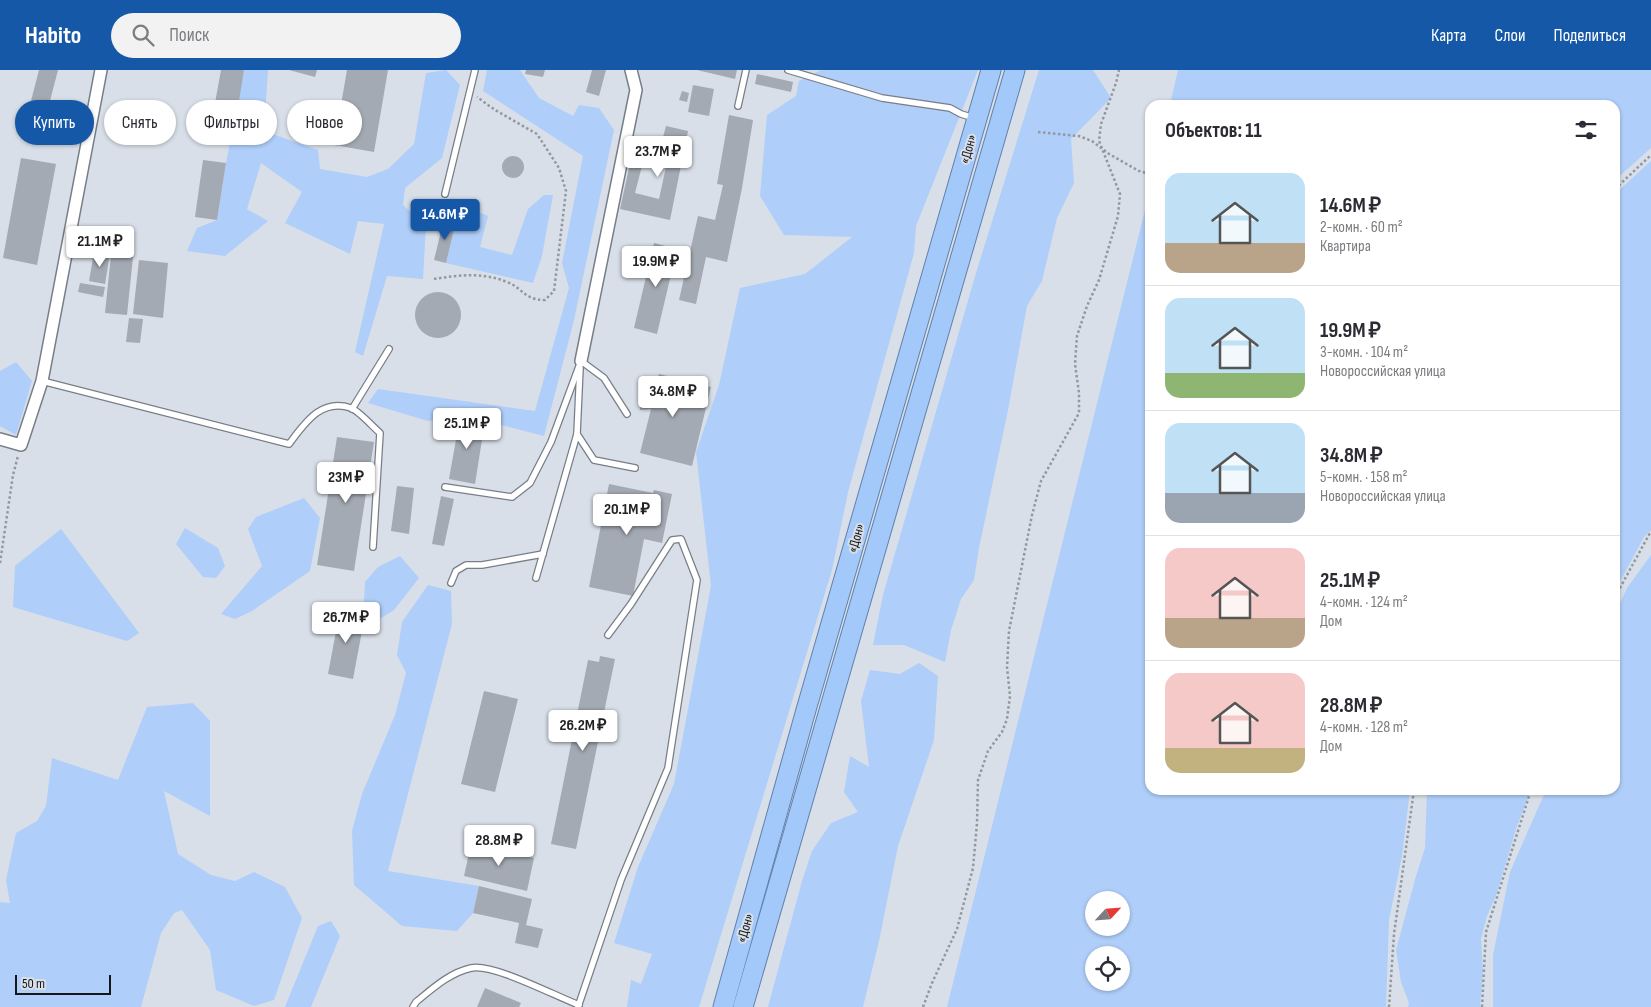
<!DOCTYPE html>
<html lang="ru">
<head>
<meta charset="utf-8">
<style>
	:root { --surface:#fff; --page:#f2f2f3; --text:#2b2b33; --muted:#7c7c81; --line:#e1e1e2; --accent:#1658a8 }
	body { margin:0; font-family:"Sofia Sans Condensed",sans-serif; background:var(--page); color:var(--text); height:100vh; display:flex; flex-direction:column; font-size:19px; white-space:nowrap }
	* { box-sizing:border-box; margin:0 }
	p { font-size:16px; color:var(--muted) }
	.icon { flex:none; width:28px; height:28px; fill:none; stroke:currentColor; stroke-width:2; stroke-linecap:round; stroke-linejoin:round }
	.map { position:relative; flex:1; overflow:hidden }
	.sheet { position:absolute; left:1145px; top:30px; width:475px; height:695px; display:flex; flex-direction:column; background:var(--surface); border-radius:15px; box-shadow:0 1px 4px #0004 }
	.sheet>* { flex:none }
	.hud { position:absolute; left:15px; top:30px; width:475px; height:45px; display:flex; gap:10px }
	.needle { width:32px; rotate:64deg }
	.buttons { position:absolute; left:1085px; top:821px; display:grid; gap:10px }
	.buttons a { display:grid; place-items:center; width:45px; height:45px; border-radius:50%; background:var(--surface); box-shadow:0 1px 4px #0004; font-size:25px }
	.scale { position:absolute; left:15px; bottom:12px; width:96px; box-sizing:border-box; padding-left:5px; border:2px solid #15171b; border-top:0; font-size:14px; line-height:18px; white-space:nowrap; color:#15171b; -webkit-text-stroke:4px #d8dfe8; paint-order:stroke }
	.price { position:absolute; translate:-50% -42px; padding:0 11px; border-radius:5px; background:#fff; color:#222; font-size:16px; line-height:32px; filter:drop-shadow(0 1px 2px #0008) }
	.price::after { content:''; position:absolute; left:50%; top:30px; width:15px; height:11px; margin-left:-8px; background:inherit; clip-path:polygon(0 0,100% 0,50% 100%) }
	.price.current { background:var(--accent); color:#fff }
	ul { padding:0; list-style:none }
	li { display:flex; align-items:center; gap:15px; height:125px; padding:0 20px }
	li+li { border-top:1px solid var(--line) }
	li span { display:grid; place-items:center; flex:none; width:140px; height:100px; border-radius:15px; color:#555 }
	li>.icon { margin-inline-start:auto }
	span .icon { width:60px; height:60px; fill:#fffc; stroke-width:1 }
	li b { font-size:21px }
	h2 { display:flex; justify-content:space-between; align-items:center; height:60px; padding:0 20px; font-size:21px }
	.tag { padding:0 18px; border-radius:22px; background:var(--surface); box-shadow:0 1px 4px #0004; font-size:18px; line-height:45px }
	.tag.current { background:var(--accent); color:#fff }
	header { display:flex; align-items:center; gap:30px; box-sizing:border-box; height:70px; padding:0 25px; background:var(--accent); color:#fff }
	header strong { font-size:24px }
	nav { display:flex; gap:28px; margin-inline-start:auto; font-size:18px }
	.search { width:350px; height:45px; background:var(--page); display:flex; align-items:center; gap:12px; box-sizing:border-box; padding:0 18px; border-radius:28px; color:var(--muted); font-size:19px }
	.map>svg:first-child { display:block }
</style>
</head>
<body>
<header>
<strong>Habito</strong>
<div class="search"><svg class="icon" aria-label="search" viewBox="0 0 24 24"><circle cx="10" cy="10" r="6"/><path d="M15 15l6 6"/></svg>Поиск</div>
<nav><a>Карта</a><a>Слои</a><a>Поделиться</a></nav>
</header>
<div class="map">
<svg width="1651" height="937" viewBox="0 0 1651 937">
	<rect width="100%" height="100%" fill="#d8dfe8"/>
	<g fill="#afcef9" fill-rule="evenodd">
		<path d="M244,0H268L264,61L318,80L320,99L367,107L388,99L414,74L426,3L446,0L460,15L442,88L405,118L403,135L426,155L423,209L387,206L363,286L355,282L384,154L358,151L350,184L285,153L302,122L261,93L247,139L268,151L225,186L187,181L197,158L217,150L226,93Z"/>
		<path d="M487,0H520L539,28L573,46L579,35L599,38L614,60L574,250L544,366L485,351L460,347L428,351L368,333L378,319L535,341L569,218L562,193L583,86L483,21Z"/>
		<path d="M821,0H978L916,156L914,183L848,422L832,500L699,937H627L631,910L641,914L652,884L614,873L638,797L674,714L711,516L696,382L719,315L740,218L805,204L852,167L784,165L760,126L767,45L796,26L799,11Z"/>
		<path d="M1039,0H1093L1111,28L1071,69L1074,113L1057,148L1042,211L1027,236L1008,340L979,478L974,510L961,529L951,560L945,592L904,575H873L883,525L976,203Z"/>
		<path d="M1178,0H1651V78L1615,110V35H1170Z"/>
		<path d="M1651,91V460L1644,467L1615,521V124Z"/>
		<path d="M1150,120V720H1410L1402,786L1389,850L1386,937H947ZM1094,830H1121V858H1094ZM1094,885H1121V912H1094Z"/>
		<path d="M544,125H553L542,186L533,213L446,193L456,152L454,141L471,139L488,146L480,177L512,185L528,139Z"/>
		<path d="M16,292L32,311L16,365L0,356V301Z"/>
		<path d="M304,428L320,448L310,501L252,541L235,549L221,544L262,496L248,459L256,447Z"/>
		<path d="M185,458L218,478L225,496L216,508L203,507L176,474Z"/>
		<path d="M61,459L139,563L127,571L13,537L15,496Z"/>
		<path d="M1651,485V937H1493V885L1510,802L1546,720H1615V544L1627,518Z"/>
		<path d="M400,486L419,508L394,540L381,548L364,532L365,512L378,497Z"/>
		<path d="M428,515L451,521L452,554L388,801L479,816L473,843L457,861L402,856L354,815L352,761L362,724L395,645L406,603L397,585L402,552Z"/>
		<path d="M919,593L938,606L934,670L898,776L879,871L863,937H768L802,811L812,781L831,753L858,742L844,722L850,686L869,697L861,631L870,600L900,604Z"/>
		<path d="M193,633L210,651V746L164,721L178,784L211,805L235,811L254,802L285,817L302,848L274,930L254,936L216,920L210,880L182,840L174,843L161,863L141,937H0V832L10,833L6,810L16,763L37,751L46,736L52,688L118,710L147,637Z"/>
		<path d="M1427,720H1531L1517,756L1497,823L1487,846L1481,869L1483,901L1480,937H1408L1409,933L1401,912L1396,880L1416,806L1425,778Z"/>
		<path d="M331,851L340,866L311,937H285L318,856Z"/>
	</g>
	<g fill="#a4aab3">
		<path d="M39,0H58L44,54L26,50Z"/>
		<path d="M221,0H244L238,37L215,33Z"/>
		<path d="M289,0H317L315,7Z"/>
		<path d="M347,0H388L374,82L334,75Z"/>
		<path d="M526,0H545L543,7L525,4Z"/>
		<path d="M592,0H606L599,26L586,22Z"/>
		<path d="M697,0H737L735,9Z"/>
		<path d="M757,4L793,12L791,22L755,14Z"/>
		<path d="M693,15L714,19L709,46L688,42Z"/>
		<path d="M682,21L689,23L687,32L679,30Z"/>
		<path d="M729,45L753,50L742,118L727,192L706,187L696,234L679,230L698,146L715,150L723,115L717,114Z"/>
		<path d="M666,56L688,61L670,150L620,139L631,89L643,92L635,123L659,129L667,92L657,90Z"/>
		<circle cx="513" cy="97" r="11"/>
		<path d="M21,88L56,94L37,195L3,188Z"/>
		<path d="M203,90L226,93L217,150L195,147Z"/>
		<path d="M444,149L456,152L446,193L434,190Z"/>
		<path d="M654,173L677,179L657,264L634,258Z"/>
		<path d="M94,182L110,184L105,214L89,211Z"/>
		<path d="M111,185L133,187L127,245L105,243Z"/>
		<path d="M139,190L168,193L163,248L133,244Z"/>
		<path d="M80,213L105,217L103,227L78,222Z"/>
		<circle cx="438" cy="245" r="23"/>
		<path d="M129,248L143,249L140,273L126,272Z"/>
		<path d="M659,304L711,317L692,396L640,383L651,339L640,340L638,311L655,310V320Z"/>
		<path d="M460,347L485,351L475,414L449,409Z"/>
		<path d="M337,367L374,372L354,501L317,495Z"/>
		<path d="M609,414L653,423L654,420L672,424L662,473L644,469L633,526L589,517Z"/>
		<path d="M397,416L414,418L409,464L391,461Z"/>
		<path d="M441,426L454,429L444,476L432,474Z"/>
		<path d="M340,540L365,545L353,609L328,604Z"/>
		<path d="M600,586L615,589L576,779L551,774L588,590L599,592Z"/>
		<path d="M484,621L518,629L495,722L461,714Z"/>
		<path d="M471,774L534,788L527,821L464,806Z"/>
		<path d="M479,816L532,829L526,855L543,859L538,878L515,873L519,853L473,843Z"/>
		<path d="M485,918L521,933L519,937H477Z"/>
	</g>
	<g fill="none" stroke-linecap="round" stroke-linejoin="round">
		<g stroke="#787e87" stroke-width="8">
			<g id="service">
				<path d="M788,0L882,28L950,38L961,44L974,48"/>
				<path d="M738,36L746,0"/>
				<path d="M445,124L475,0"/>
				<path d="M581,291L604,308L627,344"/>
				<path d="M42,311L289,374C305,353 321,328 351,338C359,341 373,357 380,363L373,477"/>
				<path d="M352,339L389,279"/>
				<path d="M577,364L594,390L635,398"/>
				<path d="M445,417L512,427L530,413L551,372L581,291"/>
				<path d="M536,508L577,364L580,298"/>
				<path d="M451,513L456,501L466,495H482L543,484"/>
				<path d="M413,937L416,932C432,919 449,903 471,898C493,893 555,926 579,935"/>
				<path d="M578,937L621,810L668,698L697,510L681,469L672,470L631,534L608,565"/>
			</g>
		</g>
		<g stroke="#787e87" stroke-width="14">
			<g id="minor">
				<path d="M581,291L636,20L631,0"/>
				<path d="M0,369L21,375L42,311L101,0"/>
			</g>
		</g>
		<g stroke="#6281ab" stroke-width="21">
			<g id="trunk">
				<path d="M723,937L806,640L991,0"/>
				<path d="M743,937L1015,0"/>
			</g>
		</g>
		<g stroke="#92989f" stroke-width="2.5" stroke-dasharray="2.5 2.5" stroke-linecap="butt">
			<path d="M1038,62L1079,66L1092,71L1109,84L1139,101L1150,104"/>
			<path d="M1615,119L1651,85"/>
			<path d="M434,209C459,205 483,202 507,212C523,218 524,230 545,230L554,221L566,121L559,98L537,64L495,40L477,27"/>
			<path d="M0,493L13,405L18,386"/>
			<path d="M1615,527L1651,461"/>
			<path d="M923,937L932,913L957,859L973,798L977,753L978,710L988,681L1002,662L1007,649L1010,626L1007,597L1009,561L1032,445L1041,411L1079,343V323L1075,294L1077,266L1087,236L1099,210L1118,146L1120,124L1099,71L1101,54L1116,13L1119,0"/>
			<path d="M1389,937L1394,864L1414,720"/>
			<path d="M1482,937L1486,862L1531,720"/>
		</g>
		<use href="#service" stroke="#fff" stroke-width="5.5"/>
		<use href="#minor" stroke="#fff" stroke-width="11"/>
		<use href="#trunk" stroke="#a3c8fa" stroke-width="19"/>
	</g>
	<g text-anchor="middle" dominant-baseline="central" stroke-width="4" stroke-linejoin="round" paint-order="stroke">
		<g font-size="14" fill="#15171b" stroke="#d8dfe8">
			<text transform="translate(968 79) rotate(-75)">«Дон»</text>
			<text transform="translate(856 468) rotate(-74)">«Дон»</text>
			<text transform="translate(745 858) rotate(-74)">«Дон»</text>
		</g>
	</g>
</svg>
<div class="buttons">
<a><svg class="needle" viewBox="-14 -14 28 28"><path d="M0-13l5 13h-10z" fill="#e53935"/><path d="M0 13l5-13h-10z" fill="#7c7c81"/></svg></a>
<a><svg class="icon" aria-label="locate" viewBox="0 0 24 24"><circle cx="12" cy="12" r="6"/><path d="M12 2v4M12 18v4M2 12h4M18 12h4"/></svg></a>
</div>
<div class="scale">50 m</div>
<b class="price" style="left:658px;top:108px">23.7M ₽</b>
<b class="price current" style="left:445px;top:171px">14.6M ₽</b>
<b class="price" style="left:100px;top:198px">21.1M ₽</b>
<b class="price" style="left:656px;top:218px">19.9M ₽</b>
<b class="price" style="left:673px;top:348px">34.8M ₽</b>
<b class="price" style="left:467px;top:380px">25.1M ₽</b>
<b class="price" style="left:346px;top:434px">23M ₽</b>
<b class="price" style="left:627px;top:466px">20.1M ₽</b>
<b class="price" style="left:346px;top:574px">26.7M ₽</b>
<b class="price" style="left:583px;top:682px">26.2M ₽</b>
<b class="price" style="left:499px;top:797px">28.8M ₽</b>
<div class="hud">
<a class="tag current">Купить</a>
<a class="tag">Снять</a>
<a class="tag">Фильтры</a>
<a class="tag">Новое</a>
</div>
<section class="sheet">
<h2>Объектов: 11<svg class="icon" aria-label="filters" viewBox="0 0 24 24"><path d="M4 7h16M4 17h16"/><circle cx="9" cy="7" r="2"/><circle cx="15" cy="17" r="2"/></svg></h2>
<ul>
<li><span style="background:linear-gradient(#bfe0f5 70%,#b9a48a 0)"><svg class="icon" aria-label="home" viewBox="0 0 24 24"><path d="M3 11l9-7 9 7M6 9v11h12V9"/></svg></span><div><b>14.6M ₽</b><p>2-комн. · 60 m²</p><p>Квартира</p></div></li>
<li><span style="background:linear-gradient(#bfe0f5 75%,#8fb573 0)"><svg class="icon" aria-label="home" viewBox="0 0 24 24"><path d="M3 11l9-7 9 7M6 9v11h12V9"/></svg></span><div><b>19.9M ₽</b><p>3-комн. · 104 m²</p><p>Новороссийская улица</p></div></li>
<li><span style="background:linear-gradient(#bfe0f5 70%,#9aa5b1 0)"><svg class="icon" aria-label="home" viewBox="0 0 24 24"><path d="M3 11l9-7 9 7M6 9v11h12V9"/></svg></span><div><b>34.8M ₽</b><p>5-комн. · 158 m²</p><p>Новороссийская улица</p></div></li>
<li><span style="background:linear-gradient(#f6c9c9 70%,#b9a48a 0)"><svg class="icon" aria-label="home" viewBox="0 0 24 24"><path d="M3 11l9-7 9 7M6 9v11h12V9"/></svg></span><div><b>25.1M ₽</b><p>4-комн. · 124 m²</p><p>Дом</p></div></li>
<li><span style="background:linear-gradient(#f6c9c9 75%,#c2b280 0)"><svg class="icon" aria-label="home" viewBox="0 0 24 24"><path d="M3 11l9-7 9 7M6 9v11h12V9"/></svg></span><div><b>28.8M ₽</b><p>4-комн. · 128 m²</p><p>Дом</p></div></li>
</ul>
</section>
</div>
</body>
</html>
